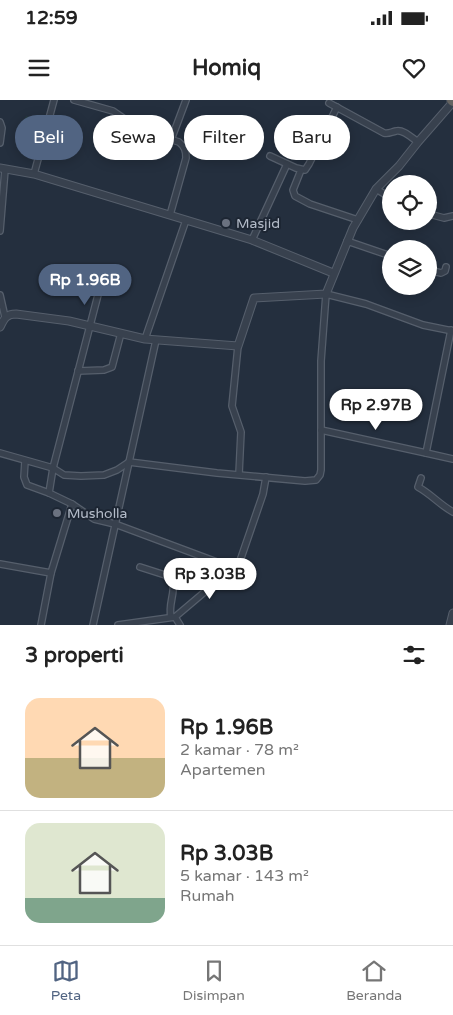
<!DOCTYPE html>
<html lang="id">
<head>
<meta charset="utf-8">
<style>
	:root { --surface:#fff; --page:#f6f6f6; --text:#222; --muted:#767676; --line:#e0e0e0; --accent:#516482 }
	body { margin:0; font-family:"Varela Round",sans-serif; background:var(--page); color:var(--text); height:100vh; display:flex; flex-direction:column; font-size:19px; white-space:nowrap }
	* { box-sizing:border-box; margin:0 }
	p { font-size:16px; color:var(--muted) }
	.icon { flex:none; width:28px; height:28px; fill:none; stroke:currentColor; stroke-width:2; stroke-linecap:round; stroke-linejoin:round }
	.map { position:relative; height:525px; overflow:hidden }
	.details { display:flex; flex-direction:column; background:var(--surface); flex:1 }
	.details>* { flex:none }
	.guide { position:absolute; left:15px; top:15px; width:424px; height:45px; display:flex; gap:10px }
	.fabs { position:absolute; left:382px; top:75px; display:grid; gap:10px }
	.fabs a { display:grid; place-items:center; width:55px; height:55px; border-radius:50%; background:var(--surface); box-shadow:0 2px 12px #0003; font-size:25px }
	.price { position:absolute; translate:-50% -42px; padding:0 11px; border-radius:18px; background:#fff; color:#222; font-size:16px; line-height:32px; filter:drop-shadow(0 1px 2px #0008) }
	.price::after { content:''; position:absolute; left:50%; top:30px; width:15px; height:11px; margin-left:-8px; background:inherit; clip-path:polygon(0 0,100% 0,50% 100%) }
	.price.current { background:var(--accent); color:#fff }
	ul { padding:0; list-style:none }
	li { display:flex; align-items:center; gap:15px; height:125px; padding:0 25px }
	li+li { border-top:1px solid var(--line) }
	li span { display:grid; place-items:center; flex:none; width:140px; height:100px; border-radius:15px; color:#555 }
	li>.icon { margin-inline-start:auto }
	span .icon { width:60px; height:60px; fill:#fffc; stroke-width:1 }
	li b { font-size:21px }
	h2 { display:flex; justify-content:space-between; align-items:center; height:60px; padding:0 25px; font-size:21px }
	.chip { padding:0 18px; border-radius:22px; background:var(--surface); box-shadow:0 2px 12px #0003; font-size:18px; line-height:45px }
	.chip.current { background:var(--accent); color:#fff }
	.status { display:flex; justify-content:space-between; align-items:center; height:35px; padding:0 25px; background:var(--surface); direction:ltr }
	.status svg { height:14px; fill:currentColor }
	header { display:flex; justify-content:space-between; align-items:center; height:65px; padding:0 25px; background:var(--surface); font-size:22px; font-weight:700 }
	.tabs { display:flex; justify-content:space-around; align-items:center; height:70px; border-top:1px solid var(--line); background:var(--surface); font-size:14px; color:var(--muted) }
	.tabs a { display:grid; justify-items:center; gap:2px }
	.tabs .current { color:var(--accent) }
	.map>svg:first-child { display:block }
</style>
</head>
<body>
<div class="status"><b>12:59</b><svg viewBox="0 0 49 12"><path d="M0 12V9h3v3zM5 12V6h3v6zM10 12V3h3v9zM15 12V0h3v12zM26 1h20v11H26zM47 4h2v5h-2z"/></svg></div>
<header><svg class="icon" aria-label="menu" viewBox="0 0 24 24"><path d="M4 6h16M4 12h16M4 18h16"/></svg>Homiq<svg class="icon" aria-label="heart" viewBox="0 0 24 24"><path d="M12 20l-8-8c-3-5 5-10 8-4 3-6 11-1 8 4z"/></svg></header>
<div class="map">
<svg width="453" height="525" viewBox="0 0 453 525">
	<rect width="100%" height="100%" fill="#242f3e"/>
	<path fill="#263c3f" d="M26,16L45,23L38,47L18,40Z"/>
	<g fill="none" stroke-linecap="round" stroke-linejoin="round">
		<g stroke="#565f6c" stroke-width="8">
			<g id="minor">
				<path d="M74,0L113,11L142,31L179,42C185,47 186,51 186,58L170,115"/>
				<path d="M329,3L384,33C389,34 391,32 396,31C403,29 412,38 418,42"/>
				<path d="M0,22L2,28L0,43"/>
				<path d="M171,40L186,0"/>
				<path d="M270,56L296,68L305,70L309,64L337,7"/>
				<path d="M301,70L293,90L295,96L310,104L358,120"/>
				<path d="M34,74L54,0"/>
				<path d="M376,89L391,98"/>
				<path d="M429,114L444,118L453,116"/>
				<path d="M0,131L5,70"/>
				<path d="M252,140L287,64"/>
				<path d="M347,141L391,156"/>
				<path d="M429,170L441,173L445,171L446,167"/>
				<path d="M99,191L53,368L49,393L72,404L94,419L115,424L233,468L238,466L241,458L263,394L266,377"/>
				<path d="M0,195L5,217"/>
				<path d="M451,230L426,353L453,359"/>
				<path d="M145,239L186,120"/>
				<path d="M238,246L232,306L241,332L239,374"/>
				<path d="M78,271L104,270L112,267L121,233"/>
				<path d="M321,330L426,353"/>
				<path d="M0,353L53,368L64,375L81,376L104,375L117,370L129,362L217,373L305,381L316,380L320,375L321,370V261L326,194L366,204L423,225L453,231"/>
				<path d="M25,361L24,377L27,385L49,393"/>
				<path d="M421,378L418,387C431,394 440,405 453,412"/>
				<path d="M0,464L51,473"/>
				<path d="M140,467L165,475L173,482C175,494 168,505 171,517"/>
				<path d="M175,517L233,468"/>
				<path d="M41,525L51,473L72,404"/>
				<path d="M93,525L156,240"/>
				<path d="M118,525L175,517L180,525"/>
			</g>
		</g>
		<g stroke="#565f6c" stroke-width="9">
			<g id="tertiary">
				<path d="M0,68L34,74L252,140L333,173"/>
				<path d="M0,227C4,219 6,214 16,214L69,221L145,239L238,246L254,198L326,194L353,128L376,89L399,66L418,42L453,2"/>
				<path d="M450,525L453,513"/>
			</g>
		</g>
		<g stroke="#434c59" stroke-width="12">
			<path id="trunk" d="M452,0L453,1"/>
		</g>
		<use href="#minor" stroke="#38414e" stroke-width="5.5"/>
		<use href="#tertiary" stroke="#38414e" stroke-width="7"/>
		<use href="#trunk" stroke="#656462" stroke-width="10"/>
	</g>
	<g fill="#6b7280" stroke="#1d2633" stroke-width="2">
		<circle cx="226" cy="123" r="5"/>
		<circle cx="57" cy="413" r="5"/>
	</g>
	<g text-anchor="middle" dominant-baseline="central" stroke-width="4" stroke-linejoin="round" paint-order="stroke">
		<g font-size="14" fill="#b4bcc9" stroke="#1d2633" text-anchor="start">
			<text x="236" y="123">Masjid</text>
			<text x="67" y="413">Musholla</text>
		</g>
	</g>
</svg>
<div class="fabs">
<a><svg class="icon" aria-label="locate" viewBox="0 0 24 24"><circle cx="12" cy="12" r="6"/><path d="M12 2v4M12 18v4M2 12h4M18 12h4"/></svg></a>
<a><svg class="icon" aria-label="layers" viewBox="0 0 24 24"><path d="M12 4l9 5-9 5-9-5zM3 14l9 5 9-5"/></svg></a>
</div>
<b class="price current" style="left:85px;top:206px">Rp 1.96B</b>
<b class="price" style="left:376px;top:331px">Rp 2.97B</b>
<b class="price" style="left:210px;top:500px">Rp 3.03B</b>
<div class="guide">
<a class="chip current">Beli</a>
<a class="chip">Sewa</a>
<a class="chip">Filter</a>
<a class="chip">Baru</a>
</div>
</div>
<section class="details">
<h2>3 properti<svg class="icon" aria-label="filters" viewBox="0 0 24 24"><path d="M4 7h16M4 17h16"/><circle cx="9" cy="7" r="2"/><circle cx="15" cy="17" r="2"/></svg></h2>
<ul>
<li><span style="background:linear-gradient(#ffd9b3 60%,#c2b280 0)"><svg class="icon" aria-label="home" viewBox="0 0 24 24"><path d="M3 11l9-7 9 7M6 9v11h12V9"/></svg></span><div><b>Rp 1.96B</b><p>2 kamar · 78 m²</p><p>Apartemen</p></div></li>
<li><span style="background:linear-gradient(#dfe7d0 75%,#7fa58c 0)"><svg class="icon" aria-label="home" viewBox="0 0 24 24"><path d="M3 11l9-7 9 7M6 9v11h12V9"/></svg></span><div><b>Rp 3.03B</b><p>5 kamar · 143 m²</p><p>Rumah</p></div></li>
</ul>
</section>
<nav class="tabs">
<a class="current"><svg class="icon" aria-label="map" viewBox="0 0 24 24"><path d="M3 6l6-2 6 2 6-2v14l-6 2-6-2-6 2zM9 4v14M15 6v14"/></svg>Peta</a>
<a><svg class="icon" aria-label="saved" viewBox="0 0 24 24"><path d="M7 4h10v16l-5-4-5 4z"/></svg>Disimpan</a>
<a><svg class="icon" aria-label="home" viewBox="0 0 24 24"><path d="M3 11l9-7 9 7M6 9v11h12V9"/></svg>Beranda</a>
</nav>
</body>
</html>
